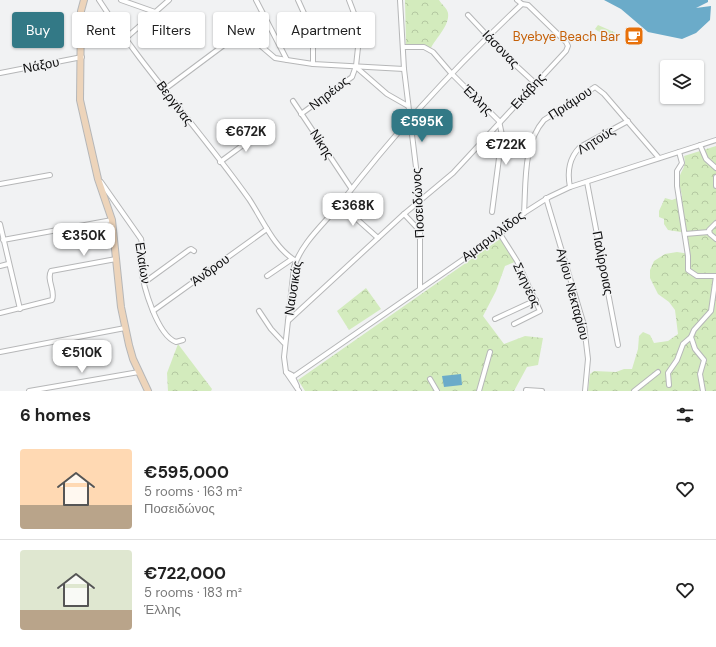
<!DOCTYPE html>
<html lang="en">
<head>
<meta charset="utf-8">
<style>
	:root { --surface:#fff; --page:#f2f2f2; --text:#222; --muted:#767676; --line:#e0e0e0; --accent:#337986 }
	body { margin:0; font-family:"DM Sans",sans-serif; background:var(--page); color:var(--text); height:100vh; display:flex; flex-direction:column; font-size:15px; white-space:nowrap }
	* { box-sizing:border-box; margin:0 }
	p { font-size:13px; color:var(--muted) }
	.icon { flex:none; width:22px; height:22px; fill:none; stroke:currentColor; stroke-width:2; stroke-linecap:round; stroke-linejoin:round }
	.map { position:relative; height:391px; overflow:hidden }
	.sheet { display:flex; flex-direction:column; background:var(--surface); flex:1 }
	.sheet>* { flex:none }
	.banner { position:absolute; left:12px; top:12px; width:400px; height:36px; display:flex; gap:8px }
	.fabs { position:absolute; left:660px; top:60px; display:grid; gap:8px }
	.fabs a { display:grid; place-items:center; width:44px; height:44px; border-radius:4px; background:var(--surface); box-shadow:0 1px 3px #0004; font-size:20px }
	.price { position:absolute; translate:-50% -34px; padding:0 9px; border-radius:8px; background:#fff; color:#222; font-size:13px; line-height:26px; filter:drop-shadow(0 1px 2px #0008) }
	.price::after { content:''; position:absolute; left:50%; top:24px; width:12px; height:9px; margin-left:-6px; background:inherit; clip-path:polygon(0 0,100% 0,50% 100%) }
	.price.active { background:var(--accent); color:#fff }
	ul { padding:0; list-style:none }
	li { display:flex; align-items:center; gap:12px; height:100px; padding:0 20px }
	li+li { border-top:1px solid var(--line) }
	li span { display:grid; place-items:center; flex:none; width:112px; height:80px; border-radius:4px; color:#555 }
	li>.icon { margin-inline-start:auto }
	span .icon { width:48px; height:48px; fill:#fffc; stroke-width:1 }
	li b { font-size:17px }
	h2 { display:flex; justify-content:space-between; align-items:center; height:48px; padding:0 20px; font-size:17px }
	.pill { padding:0 14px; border-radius:4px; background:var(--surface); box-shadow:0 1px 3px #0004; font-size:14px; line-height:36px }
	.pill.active { background:var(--accent); color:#fff }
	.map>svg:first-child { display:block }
</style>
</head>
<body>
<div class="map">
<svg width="716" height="391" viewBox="0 0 716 391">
	<defs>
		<pattern id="forest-crowns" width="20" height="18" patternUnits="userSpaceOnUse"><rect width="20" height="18" fill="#d3ebbd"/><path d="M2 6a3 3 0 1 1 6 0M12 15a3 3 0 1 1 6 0" fill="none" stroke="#b4c8a1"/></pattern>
	</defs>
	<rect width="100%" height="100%" fill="#f1f2f3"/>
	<g fill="url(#forest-crowns)">
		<path d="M405,0H439C442,5 447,8 448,13C450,25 436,38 431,48L421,44H406Z"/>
		<path d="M598,25L616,33C608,36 602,34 595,29Z"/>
		<path d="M716,146V391H588L590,374L594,371L616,372L624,369H632L638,349L639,336L643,332L650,335L654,343L668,341L678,334L675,310L669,302L658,294L650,278V270L654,261L665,254L677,252L690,254L687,233L668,230L664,224V219L659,217V211L665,198L672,200L682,196C681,191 679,185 679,180C680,170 687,168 684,156Z"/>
		<path d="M503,237L517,261L505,266L496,291L483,316L504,344L525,336L543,338L538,365L527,367L514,391H305L298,380Z"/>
		<path d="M366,288L381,309L349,330L337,311Z"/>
		<path d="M178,344L212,389L211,391H168L167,373Z"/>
	</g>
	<g fill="#6babc9">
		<path d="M604,0H708V2L696,8L711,6L710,20L696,33L682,39L648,32L621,9Z"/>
		<path d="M461,374L462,385L444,387L442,376Z"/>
	</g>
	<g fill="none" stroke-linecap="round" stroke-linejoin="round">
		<g stroke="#b6b7b8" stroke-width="6">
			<g id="street">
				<path d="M99,0C144,70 201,131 249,199C263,220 274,248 296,261"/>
				<path d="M121,0L155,12"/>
				<path d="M256,0L287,60L313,64L404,69"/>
				<path d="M298,0L313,33V64"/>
				<path d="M400,0L404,69L420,200V288"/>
				<path d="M468,15L510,60L535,83"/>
				<path d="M247,34L275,58L287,60"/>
				<path d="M126,38L169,0"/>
				<path d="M403,47H424L433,52L451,73L499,121L502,135L492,212"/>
				<path d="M356,67L387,94L408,106"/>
				<path d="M0,73L82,57"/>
				<path d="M165,89L224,45"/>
				<path d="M293,101L351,188"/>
				<path d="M301,114L352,77L356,66L360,29L349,0"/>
				<path d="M700,145L706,159L716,168"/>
				<path d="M220,162L262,131"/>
				<path d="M716,177V186"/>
				<path d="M101,182L141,239C144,248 140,257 141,267C143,286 157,335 176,342L183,340"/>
				<path d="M587,182L618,345"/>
				<path d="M0,184L50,175"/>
				<path d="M570,187C567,172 569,158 580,147L628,121"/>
				<path d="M546,198L584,325L588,359L585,391"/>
				<path d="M340,204L378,238"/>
				<path d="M524,213C526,182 523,144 544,120L595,87L604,94L659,158"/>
				<path d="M404,214L420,231"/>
				<path d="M716,223L709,230L710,234L716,239"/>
				<path d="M0,224L20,309"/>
				<path d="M500,234L517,261L540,311L514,324"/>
				<path d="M685,234L709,232"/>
				<path d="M3,240L112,220"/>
				<path d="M0,266L8,264"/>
				<path d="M267,276L292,259"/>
				<path d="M145,282L189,250L191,249L194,251"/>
				<path d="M153,311L267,229"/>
				<path d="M259,311L271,329L284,343"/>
				<path d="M0,313L52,300C56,291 46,280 51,271L116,259"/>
				<path d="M495,319L536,300"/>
				<path d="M288,321L404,214L453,173L566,51L568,46L566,42L528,5L522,4L517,0"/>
				<path d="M691,337L695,349L704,360L700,374L703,391"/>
				<path d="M0,352L125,328"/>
				<path d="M286,372L292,375L297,386"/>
				<path d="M293,377L500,234L524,213L549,197L570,187L716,140"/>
				<path d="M430,379L437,391"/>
				<path d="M669,385L668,373L677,360L683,344L691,337L694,330L711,311L716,276H697L688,270V256L677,186V171L682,163L679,152"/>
				<path d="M526,390L542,391"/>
				<path d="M29,391L139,372"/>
				<path d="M299,391L286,372L284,357L294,267C302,242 324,224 340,204C395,132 456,66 522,4"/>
				<path d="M479,391L490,352"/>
				<path d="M634,391L658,372"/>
			</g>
		</g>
		<g stroke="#b6b7b8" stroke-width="8">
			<path id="secondary" d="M84,0L81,11L80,100L98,179L112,220L121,307L129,345L133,359L148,391"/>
		</g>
		<use href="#street" stroke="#fff" stroke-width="4"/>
		<use href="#secondary" stroke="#edd4ba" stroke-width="6"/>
	</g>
	<defs>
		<g id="cafe-square" transform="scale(1)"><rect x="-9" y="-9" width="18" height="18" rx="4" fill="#e8710a" stroke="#f1f2f3"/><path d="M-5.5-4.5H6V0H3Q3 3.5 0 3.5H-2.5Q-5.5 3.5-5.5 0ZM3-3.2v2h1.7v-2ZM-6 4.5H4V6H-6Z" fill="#fff"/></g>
	</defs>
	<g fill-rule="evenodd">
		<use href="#cafe-square" x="634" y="36"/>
	</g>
	<g text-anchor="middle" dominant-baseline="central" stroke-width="3" stroke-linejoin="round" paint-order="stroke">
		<g font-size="13" fill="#c56008" stroke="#f1f2f3" text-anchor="end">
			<text x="620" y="36">Byebye Beach Bar</text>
		</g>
		<g font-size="13" fill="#0d0d0e" stroke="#f1f2f3">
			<text transform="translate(501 49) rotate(46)">Ιάσονας</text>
			<text transform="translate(41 65) rotate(-11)">Νάξου</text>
			<text transform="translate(528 91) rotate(-47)">Εκάβης</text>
			<text transform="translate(329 93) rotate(-38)">Νηρέως</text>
			<text transform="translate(478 100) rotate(45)">Έλλης</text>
			<text transform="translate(175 103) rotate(53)">Βεργίνας</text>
			<text transform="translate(570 103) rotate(-33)">Πριάμου</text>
			<text transform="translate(596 140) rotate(-32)">Λητούς</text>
			<text transform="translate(322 144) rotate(57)">Νίκης</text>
			<text transform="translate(418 203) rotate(-93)">Ποσειδώνος</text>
			<text transform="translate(493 236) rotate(-37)">Αμαρυλλίδος</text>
			<text transform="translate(143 263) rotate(81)">Ελαίων</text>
			<text transform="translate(603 263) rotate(79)">Παλίρροιας</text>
			<text transform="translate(210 270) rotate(-36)">Άνδρου</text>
			<text transform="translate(527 285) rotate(65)">Σκηνέος</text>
			<text transform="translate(293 288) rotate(-81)">Ναυσικάς</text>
			<text transform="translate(573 294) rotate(75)">Αγίου Νεκταρίου</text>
		</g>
	</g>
</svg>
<div class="fabs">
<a><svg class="icon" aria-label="layers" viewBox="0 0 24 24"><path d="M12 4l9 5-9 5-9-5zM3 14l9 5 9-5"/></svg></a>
</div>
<b class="price active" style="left:422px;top:143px">€595K</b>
<b class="price" style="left:246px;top:153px">€672K</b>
<b class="price" style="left:506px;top:166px">€722K</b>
<b class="price" style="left:353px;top:227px">€368K</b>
<b class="price" style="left:84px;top:257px">€350K</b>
<b class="price" style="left:82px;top:374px">€510K</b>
<div class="banner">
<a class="pill active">Buy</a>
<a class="pill">Rent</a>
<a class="pill">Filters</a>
<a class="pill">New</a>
<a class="pill">Apartment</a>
</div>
</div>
<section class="sheet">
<h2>6 homes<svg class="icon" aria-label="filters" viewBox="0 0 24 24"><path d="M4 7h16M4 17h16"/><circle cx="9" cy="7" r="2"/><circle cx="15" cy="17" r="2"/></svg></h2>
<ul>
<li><span style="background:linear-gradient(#ffd9b3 70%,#b9a48a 0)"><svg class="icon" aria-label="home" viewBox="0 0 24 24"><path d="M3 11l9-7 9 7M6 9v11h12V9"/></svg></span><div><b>€595,000</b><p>5 rooms · 163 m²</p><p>Ποσειδώνος</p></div><svg class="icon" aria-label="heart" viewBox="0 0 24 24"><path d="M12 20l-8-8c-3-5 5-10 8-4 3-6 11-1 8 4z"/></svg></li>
<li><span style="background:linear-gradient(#dfe7d0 75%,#b9a48a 0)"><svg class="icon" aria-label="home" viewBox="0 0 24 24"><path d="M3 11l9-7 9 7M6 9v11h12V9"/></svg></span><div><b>€722,000</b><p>5 rooms · 183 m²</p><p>Έλλης</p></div><svg class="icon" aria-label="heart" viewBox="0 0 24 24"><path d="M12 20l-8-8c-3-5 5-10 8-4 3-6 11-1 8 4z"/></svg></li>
</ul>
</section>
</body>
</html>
